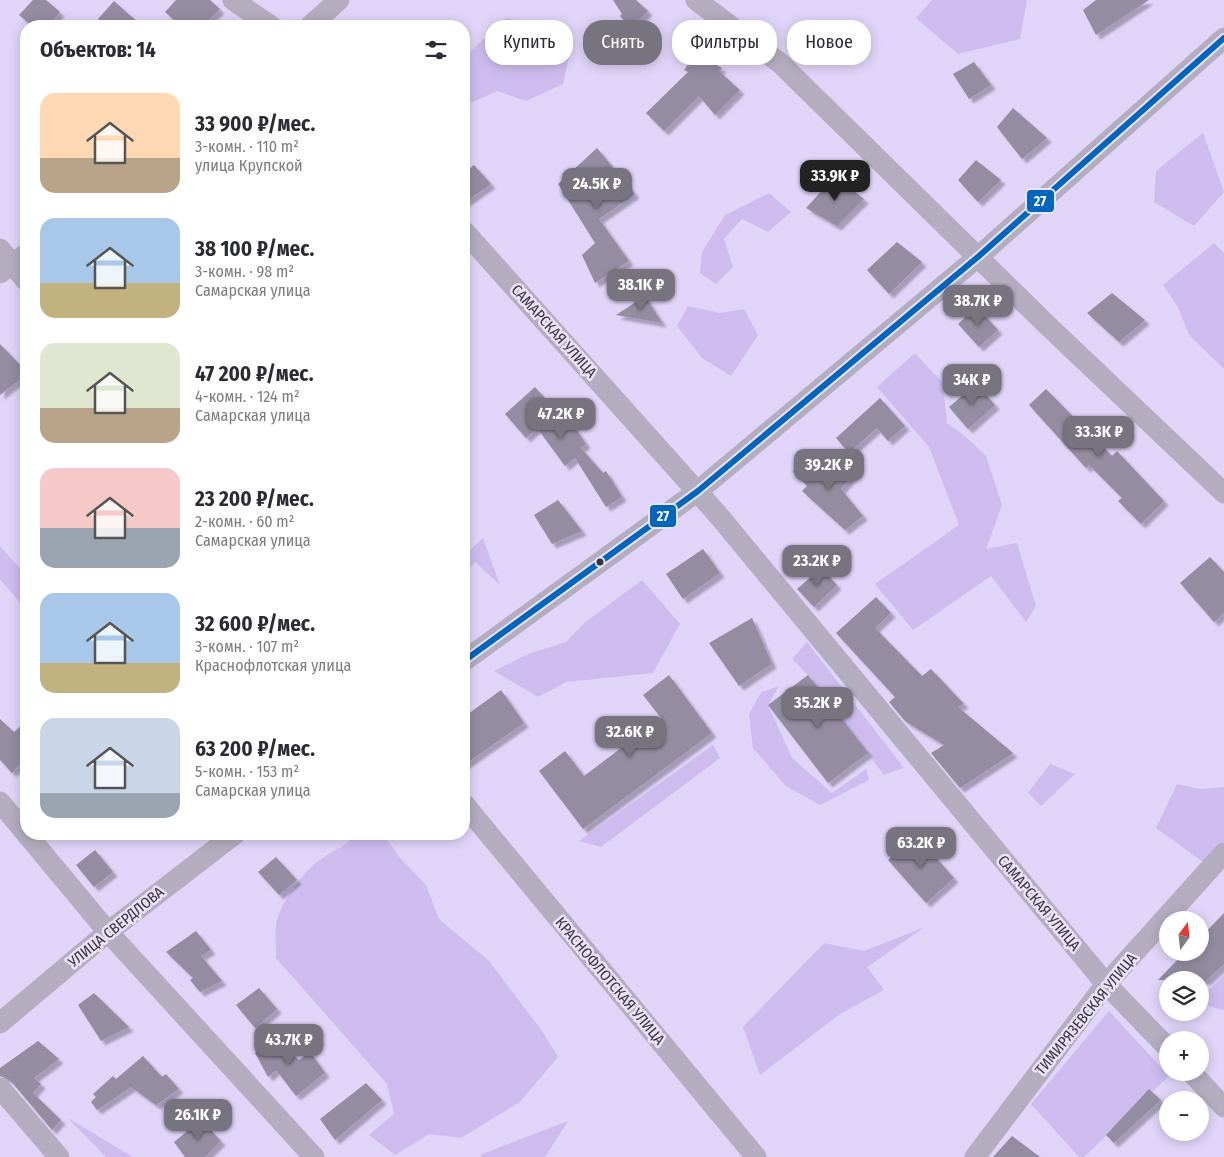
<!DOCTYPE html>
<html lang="ru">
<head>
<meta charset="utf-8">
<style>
	:root { --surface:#fff; --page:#f2f2f3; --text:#2b2b33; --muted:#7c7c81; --accent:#77737f }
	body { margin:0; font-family:"Fira Sans Condensed",sans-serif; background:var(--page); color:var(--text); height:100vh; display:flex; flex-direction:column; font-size:19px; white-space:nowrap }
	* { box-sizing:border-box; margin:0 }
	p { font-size:16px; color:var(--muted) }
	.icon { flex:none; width:28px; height:28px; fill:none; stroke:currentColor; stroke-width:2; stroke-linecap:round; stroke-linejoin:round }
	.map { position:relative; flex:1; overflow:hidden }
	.details { position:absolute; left:20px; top:20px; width:450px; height:820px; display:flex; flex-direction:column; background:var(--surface); border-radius:20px; box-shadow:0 2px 12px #0003 }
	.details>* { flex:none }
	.banner { position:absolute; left:485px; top:20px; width:475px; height:45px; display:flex; gap:10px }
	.needle { width:32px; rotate:15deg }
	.buttons { position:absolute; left:1159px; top:911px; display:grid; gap:10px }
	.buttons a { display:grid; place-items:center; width:50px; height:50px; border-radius:50%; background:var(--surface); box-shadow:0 2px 12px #0003; font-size:25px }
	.price { position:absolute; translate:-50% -42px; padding:0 11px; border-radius:10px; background:var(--accent); color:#fff; font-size:16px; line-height:32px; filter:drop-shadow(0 1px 2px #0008) }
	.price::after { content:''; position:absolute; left:50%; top:30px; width:15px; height:11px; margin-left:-8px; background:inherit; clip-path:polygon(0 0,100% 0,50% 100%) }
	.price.active { background:#222; color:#fff }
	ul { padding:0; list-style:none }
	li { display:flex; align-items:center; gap:15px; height:125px; padding:0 20px }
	li span { display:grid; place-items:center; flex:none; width:140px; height:100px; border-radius:15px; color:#555 }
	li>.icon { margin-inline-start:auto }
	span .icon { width:60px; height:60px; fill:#fffc; stroke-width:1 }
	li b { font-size:21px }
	h2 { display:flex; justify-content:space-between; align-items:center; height:60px; padding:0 20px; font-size:21px }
	.tag { padding:0 18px; border-radius:20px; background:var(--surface); box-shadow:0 2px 12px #0003; font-size:18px; line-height:45px }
	.tag.active { background:var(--accent); color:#fff }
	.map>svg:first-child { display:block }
</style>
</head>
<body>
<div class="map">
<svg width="1224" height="1157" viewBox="0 0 1224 1157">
	<defs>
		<filter id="shadow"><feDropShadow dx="4.5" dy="4.5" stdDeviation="1" flood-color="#0004"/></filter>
	</defs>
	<rect width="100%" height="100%" fill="#ede9f6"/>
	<path fill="#e0d4f9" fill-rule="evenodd" d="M0,0H1224V1157H0ZM26,26H464V834H26ZM1168,920H1200V952H1168ZM1168,980H1200V1012H1168ZM1168,1040H1200V1072H1168ZM1168,1100H1200V1132H1168Z"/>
	<g fill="#cebcef">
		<path d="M932,0H1027L1020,39L958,54L916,18Z"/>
		<path d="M507,18L527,23L571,47L563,84L526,101L497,91L464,106V57Z"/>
		<path d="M1203,133L1224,192L1194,226L1154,202L1156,171Z"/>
		<path d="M769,193L791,212L768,232L742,219L724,239L733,267L716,284L700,273L702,252L725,215Z"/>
		<path d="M1214,243L1224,253V369L1189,335L1178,307L1163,285Z"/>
		<path d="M688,306L720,313L744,309L758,335L731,376L702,358L677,326Z"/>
		<path d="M915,353L943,383L947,423L965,436L986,456L1002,505L986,549L1017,543L1036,606L1026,622L991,576L913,630L875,584L959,525L929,447L877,387Z"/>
		<path d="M483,538L500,585L475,562L464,574V556Z"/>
		<path d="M0,546L26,575V610L0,579Z"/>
		<path d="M642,580L680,624L653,673L566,682L538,697L494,671L528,654L566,642L584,623Z"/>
		<path d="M807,642L904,768L884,775L808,675L792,659Z"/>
		<path d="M779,686L768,705L792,758L832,793L866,769L869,780L820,805L786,786L753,748L749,714L761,692Z"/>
		<path d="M713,745L720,758L601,847L579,841Z"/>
		<path d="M1050,764L1075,774L1041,806L1028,793Z"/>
		<path d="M1177,784L1200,789L1224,787V841L1206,864L1156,828Z"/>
		<path d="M355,834H383L401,859L426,885L439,919L489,961L542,1031L558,1057L520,1102L461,1138L429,1134L395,1155L369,1135L394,1114L387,1084L276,958C276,947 275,936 276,926C278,906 304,870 321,859C335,849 344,849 355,834Z"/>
		<path d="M925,927L867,967L884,990L840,1014L760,1075L743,1027L824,943L864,951Z"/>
		<path d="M1224,975V1010L1205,1005L1200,999Z"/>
		<path d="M1109,1011L1169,1076L1084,1157H1079L1031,1104Z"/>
		<path d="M68,1118L128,1154L132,1157H106Z"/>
		<path d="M568,1121L545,1157H481L482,1154Z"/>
	</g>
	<g fill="#948ca0" filter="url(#shadow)">
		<path d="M33,0H46L60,12L48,26H32L19,15Z"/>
		<path d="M176,0H210L220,9L203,26H181L165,12Z"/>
		<path d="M613,0H636L648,11L631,28L620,16L622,14Z"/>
		<path d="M1096,0H1149L1096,35L1083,10Z"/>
		<path d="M114,1L142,26H106L98,19Z"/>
		<path d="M696,53L722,68L719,71L740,90L715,115L699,96L664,131L646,113L688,72L684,70Z"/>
		<path d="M974,62L991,85L969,99L953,74Z"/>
		<path d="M1013,108L1047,138L1022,159L997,127Z"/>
		<path d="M597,148L635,194L599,219L629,261L595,283L582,255L595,243L558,184Z"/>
		<path d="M976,160L1001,180L978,202L958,180Z"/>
		<path d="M474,165L491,184L464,203V173Z"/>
		<path d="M835,176L864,199L837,226L806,208Z"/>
		<path d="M897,242L922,262L889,294L867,270Z"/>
		<path d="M1112,293L1145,320L1119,342L1087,313Z"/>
		<path d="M645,296L662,323L616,315Z"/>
		<path d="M977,307L998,330L979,347L958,324Z"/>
		<path d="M0,344L26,371V375L0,395Z"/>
		<path d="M976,384L995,405L968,429L949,407Z"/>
		<path d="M535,387L570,427L573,425L586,444L581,448L603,473L606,471L622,497L606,507L575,458L565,466L537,428L526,438L505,414Z"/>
		<path d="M1046,389L1112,456L1117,451L1164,501L1141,524L1118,501L1122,498L1089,465L1086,468L1029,405Z"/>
		<path d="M880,398L905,426L888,441L877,428L849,453L836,438Z"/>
		<path d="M808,457L821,471L831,459L851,478L841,489L863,516L845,530L802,491L807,486L793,471Z"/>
		<path d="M558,500L582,531L552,544L534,515Z"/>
		<path d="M703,549L720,573L683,599L666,574Z"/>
		<path d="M1210,557L1224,572V613L1214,622L1180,583Z"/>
		<path d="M821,568L837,585L814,607L797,589Z"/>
		<path d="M876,597L891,613L875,628L922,676L931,669L964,704L958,707L1013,753L960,788L931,753L944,745L905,721L889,702L895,697L836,633Z"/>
		<path d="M752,618L772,664L739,686L709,643Z"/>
		<path d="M669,675L712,733L583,829L539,771L565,751L584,776L661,718L643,695Z"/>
		<path d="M808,675L868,753L828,783L768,705Z"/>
		<path d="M501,690L524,723L464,765V717Z"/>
		<path d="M0,719L14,732L26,721V757L12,773L0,760Z"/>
		<path d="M916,835L954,878L926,903L888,860Z"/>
		<path d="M95,850L113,872L94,887L76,865Z"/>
		<path d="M276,857L297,880L279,895L258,872Z"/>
		<path d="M1224,913V964L1207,980H1158L1185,952H1200V938Z"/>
		<path d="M196,931L211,950L201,956L222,981L200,992L190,980L193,978L166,952Z"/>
		<path d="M259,988L277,1009L255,1028L236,1005Z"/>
		<path d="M94,993L129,1027L101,1041L78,1005Z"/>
		<path d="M271,1036L299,1060L310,1052L325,1073L296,1096L276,1070L268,1077L255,1053Z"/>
		<path d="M38,1041L59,1059L34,1078L41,1084L33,1093L61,1120L52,1130L10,1080L0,1076V1068Z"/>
		<path d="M143,1056L162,1077L166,1074L179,1089L156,1105L131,1087L97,1110L91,1102L96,1097L93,1094L113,1076L116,1079Z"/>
		<path d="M366,1083L382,1100L335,1140L320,1119Z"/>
		<path d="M1149,1089L1161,1100L1114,1143L1106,1135Z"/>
		<path d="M201,1120L221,1141L205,1157H185L174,1142Z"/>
		<path d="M1012,1136L1040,1157H993Z"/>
	</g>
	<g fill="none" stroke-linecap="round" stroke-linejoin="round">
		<g stroke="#b3adbf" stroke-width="21">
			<path d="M233,0L271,26"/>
			<path d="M696,0L780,63L1044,322L1224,493"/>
			<path d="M310,26L339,0"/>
			<path d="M464,231L719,516L1106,984L1168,1048"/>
			<path d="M0,249L26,281"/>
			<path d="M0,273L26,254"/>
			<path d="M464,661L698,491L979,256L1224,38"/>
			<path d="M0,802L108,932L314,1157"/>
			<path d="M464,804L756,1157"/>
			<path d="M0,1023L108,932L235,834"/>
			<path d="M1191,1072L1224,1107"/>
			<path d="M0,1088L59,1157"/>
			<path d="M975,1157L1106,984L1224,853"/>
		</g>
		<g stroke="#ebe3fc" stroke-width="10">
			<path id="bus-1" d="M464,661L698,491L979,256L1224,38"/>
		</g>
		<use href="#bus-1" stroke="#0065bd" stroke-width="6"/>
	</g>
	<circle fill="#37333f" stroke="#ebe3fc" stroke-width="2" cx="600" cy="562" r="4.5"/>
	<g text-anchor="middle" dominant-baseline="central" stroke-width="5" stroke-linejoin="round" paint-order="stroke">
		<g font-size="15" fill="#37333f" stroke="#ebe3fc">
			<text transform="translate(554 331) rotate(48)">САМАРСКАЯ УЛИЦА</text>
			<text transform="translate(1039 903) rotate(50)">САМАРСКАЯ УЛИЦА</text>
			<text transform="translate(116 927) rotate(-39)">УЛИЦА СВЕРДЛОВА</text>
			<text transform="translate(610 981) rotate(50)">КРАСНОФЛОТСКАЯ УЛИЦА</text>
			<text transform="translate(1086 1014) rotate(-51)">ТИМИРЯЗЕВСКАЯ УЛИЦА</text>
		</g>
	</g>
	<g stroke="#ebe3fc" stroke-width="2">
		<rect x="1026" y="189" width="29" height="24" rx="5" fill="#0065bd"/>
		<rect x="649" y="504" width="28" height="24" rx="5" fill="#0065bd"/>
	</g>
	<g font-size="14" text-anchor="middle" font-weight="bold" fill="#fff">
		<text x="1040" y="206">27</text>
		<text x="663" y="521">27</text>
	</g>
</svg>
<div class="buttons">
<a><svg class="needle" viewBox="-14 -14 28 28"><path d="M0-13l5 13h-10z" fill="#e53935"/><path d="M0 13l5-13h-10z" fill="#7c7c81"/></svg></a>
<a><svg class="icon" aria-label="layers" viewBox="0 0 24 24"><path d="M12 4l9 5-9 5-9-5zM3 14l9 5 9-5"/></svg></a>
<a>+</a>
<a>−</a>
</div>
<b class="price active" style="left:835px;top:202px">33.9K ₽</b>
<b class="price" style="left:597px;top:210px">24.5K ₽</b>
<b class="price" style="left:641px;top:311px">38.1K ₽</b>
<b class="price" style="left:978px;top:327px">38.7K ₽</b>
<b class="price" style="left:972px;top:406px">34K ₽</b>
<b class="price" style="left:561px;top:440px">47.2K ₽</b>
<b class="price" style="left:1099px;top:458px">33.3K ₽</b>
<b class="price" style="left:829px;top:491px">39.2K ₽</b>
<b class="price" style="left:817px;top:587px">23.2K ₽</b>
<b class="price" style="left:818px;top:729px">35.2K ₽</b>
<b class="price" style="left:630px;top:758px">32.6K ₽</b>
<b class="price" style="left:921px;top:869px">63.2K ₽</b>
<b class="price" style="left:289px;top:1066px">43.7K ₽</b>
<b class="price" style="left:198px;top:1141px">26.1K ₽</b>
<div class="banner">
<a class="tag">Купить</a>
<a class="tag active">Снять</a>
<a class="tag">Фильтры</a>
<a class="tag">Новое</a>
</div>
<section class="details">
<h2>Объектов: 14<svg class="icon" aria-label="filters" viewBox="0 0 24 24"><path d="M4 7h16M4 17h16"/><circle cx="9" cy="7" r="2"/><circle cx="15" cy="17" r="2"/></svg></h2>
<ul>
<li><span style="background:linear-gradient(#ffd9b3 65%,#b9a48a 0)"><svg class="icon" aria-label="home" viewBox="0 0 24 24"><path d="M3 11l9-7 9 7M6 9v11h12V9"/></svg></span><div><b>33 900 ₽/мес.</b><p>3-комн. · 110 m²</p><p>улица Крупской</p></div></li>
<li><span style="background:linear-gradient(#a9c7e8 65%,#c2b280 0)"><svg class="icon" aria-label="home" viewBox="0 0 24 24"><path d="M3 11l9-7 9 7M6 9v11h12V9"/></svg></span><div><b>38 100 ₽/мес.</b><p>3-комн. · 98 m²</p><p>Самарская улица</p></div></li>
<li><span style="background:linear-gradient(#dfe7d0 65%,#b9a48a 0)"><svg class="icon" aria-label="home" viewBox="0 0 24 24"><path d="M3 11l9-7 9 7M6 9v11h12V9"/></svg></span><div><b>47 200 ₽/мес.</b><p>4-комн. · 124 m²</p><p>Самарская улица</p></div></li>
<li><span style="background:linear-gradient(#f6c9c9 60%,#9aa5b1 0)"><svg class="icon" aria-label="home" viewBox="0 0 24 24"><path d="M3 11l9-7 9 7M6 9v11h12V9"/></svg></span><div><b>23 200 ₽/мес.</b><p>2-комн. · 60 m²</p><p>Самарская улица</p></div></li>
<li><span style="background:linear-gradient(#a9c7e8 70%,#c2b280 0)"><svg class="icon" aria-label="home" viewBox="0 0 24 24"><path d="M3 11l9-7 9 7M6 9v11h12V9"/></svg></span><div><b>32 600 ₽/мес.</b><p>3-комн. · 107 m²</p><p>Краснофлотская улица</p></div></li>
<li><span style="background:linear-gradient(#c9d6e8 75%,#9aa5b1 0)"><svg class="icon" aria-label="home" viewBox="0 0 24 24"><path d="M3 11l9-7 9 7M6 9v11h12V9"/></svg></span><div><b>63 200 ₽/мес.</b><p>5-комн. · 153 m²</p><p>Самарская улица</p></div></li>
</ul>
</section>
</div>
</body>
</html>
